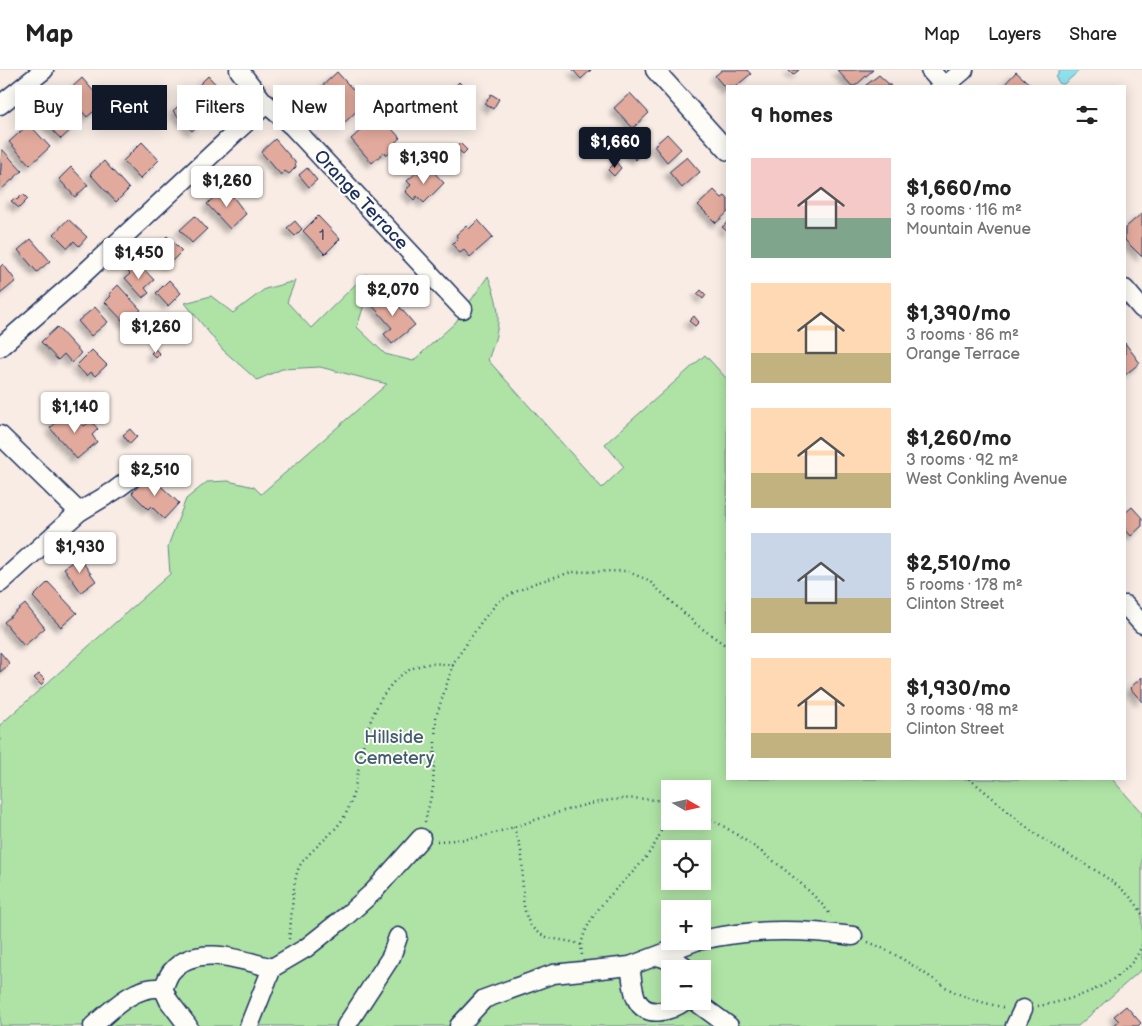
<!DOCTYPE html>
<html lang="en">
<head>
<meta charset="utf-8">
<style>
	:root { --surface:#fff; --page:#f2f2f2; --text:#222; --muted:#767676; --line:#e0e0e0; --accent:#111827 }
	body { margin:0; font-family:"Balsamiq Sans",sans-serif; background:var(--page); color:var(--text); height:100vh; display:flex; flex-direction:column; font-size:19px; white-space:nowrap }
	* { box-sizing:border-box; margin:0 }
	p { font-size:16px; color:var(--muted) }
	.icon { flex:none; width:28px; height:28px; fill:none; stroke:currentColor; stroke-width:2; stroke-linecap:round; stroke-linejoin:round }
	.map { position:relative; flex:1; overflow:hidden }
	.details { position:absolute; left:726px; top:15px; width:400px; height:695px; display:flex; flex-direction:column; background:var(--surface); border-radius:0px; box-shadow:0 2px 12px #0003 }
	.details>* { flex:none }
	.banner { position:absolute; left:15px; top:15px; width:475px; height:45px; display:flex; gap:10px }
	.needle { width:32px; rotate:99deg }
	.fabs { position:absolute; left:661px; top:710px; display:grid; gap:10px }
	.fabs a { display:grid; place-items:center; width:50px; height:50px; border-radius:0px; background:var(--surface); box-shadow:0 2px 12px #0003; font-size:25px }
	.price { position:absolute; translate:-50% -42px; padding:0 11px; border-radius:5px; background:#fff; color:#222; font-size:16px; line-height:32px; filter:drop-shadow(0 1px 2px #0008) }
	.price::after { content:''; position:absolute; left:50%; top:30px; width:15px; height:11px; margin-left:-8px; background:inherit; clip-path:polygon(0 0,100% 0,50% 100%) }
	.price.active { background:var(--accent); color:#fff }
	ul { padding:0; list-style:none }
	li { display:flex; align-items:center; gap:15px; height:125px; padding:0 25px }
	li span { display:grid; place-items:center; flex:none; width:140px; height:100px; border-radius:0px; color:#555 }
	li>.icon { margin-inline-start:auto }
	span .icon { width:60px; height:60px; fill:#fffc; stroke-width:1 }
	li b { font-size:21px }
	h2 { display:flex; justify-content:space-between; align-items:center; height:60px; padding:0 25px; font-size:21px }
	.chip { padding:0 18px; border-radius:0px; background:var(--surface); box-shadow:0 2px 12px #0003; font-size:18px; line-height:45px }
	.chip.active { background:var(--accent); color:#fff }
	header { display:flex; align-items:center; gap:30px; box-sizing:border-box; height:70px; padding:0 25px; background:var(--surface); border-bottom:1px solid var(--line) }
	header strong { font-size:24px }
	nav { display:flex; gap:28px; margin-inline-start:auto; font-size:18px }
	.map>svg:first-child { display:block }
</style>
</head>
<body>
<header>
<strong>Map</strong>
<nav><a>Map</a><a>Layers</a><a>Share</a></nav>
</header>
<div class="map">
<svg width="1142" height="956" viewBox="0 0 1142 956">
	<defs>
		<filter id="shadow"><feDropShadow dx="-4.5" dy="4.5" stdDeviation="2.5" flood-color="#0004"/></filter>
	</defs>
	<rect width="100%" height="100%" fill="#f8ece5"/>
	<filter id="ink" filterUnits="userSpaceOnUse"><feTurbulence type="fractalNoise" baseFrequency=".02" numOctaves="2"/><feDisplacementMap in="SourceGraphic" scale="10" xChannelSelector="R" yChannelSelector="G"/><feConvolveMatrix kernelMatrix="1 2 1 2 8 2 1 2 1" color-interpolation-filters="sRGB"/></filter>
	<g filter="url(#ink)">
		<path fill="#afe3a5" stroke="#658982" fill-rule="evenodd" d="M366,204L372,210L357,257L385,284L413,291L455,253L488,206C502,242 501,255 488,290L602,418L624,397L605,374L705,285L727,309L728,709H1112L1142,743V899L1078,956H0V655L170,504L168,476L186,429L207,412L228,411L254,417L261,424L387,314L320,297L282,299L257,310L223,280L185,233L211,226L233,243L265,219L295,211L287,232L311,258ZM670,719H702V751H670ZM670,779H702V811H670ZM670,839H702V871H670ZM670,899H702V931H670Z"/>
		<path fill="#8fe0ea" stroke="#6199b2" d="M1060,0H1080L1064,14H1060L1056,8Z"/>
		<g fill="#e2aa9c" stroke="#1b2f5e" filter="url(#shadow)">
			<path d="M573,0H591L581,9Z"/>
			<path d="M722,0H747L751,4L736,16H728V21L715,6Z"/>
			<path d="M788,0H799L793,5Z"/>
			<path d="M837,0H873L855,16H852Z"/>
			<path d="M337,2L365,33L344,53L328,36L332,32L320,18Z"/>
			<path d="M1016,2L1032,16H1003Z"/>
			<path d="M879,5L891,16H865Z"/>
			<path d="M208,6L228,27L192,61L173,41L181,33L184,37L200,22L196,18Z"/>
			<path d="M82,8L104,33L87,47L66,23Z"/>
			<path d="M459,12L472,26L461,36L449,22Z"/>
			<path d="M630,23L649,43L633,58L614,38Z"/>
			<path d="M491,24L499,29L493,39L485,34Z"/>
			<path d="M53,34L74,57L61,69L40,47Z"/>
			<path d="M379,44L400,68L389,78L392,80L387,85L384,82L372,93L351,69Z"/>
			<path d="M29,54L50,77L30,95L9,72Z"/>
			<path d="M667,64L681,79L667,92L654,76Z"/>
			<path d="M275,69L295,92L296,97L289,104L285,101L281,105L261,82Z"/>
			<path d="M142,72L159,90L140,109L123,91Z"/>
			<path d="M460,73L467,80L463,84L456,78Z"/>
			<path d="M635,76L642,83L636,90L628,82Z"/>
			<path d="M2,79L22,101L3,118L0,115Z"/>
			<path d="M687,87L700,102L682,118L669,102Z"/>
			<path d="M104,91L129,119L116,132L90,104Z"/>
			<path d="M616,92L621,98L614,106L608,100Z"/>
			<path d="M71,97L88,115L75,127L59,109Z"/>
			<path d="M429,97L444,113L424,133L417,126L414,130L405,121L411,115L407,111L417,102L421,105Z"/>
			<path d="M307,98L317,110L309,117L299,105Z"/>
			<path d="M225,116L246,144L230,159L207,134Z"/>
			<path d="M714,120L722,128L725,126L728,129V142L716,153L698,135Z"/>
			<path d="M23,124L28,129L19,138L11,131L15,128L17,130Z"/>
			<path d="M1142,143V187L1125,170V158Z"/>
			<path d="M195,146L207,159L192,173L180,160Z"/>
			<path d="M318,146L340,169L325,184L303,161Z"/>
			<path d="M68,149L87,167L79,176L74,171L68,178L54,164Z"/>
			<path d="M478,150L493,167L470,187L464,180L460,183L452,174L458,168L456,165L466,156L469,159Z"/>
			<path d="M295,151L302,159L295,166L287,158Z"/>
			<path d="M728,152V162L722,157Z"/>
			<path d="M167,166L182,181L168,195L153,180Z"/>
			<path d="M31,169L50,191L37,202L18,180Z"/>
			<path d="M3,194L16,211L0,224V197Z"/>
			<path d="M134,195L137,198L140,195L154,210L145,218L149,223L143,228L125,208L130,204L127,201Z"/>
			<path d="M169,210L181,223L168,236L156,223Z"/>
			<path d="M118,215L141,240L126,254L105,232L111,226L109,224Z"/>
			<path d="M701,220L706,225L703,229L697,224Z"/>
			<path d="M386,221L415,255L392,274L384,264L392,258L371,234Z"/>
			<path d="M95,237L108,252L91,266L78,251Z"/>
			<path d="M694,246L699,252L695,256L689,251Z"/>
			<path d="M57,257L81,283L72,293L64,284L58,290L41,272Z"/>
			<path d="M1125,273L1140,293L1125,305Z"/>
			<path d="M155,279L160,284L156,288L151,283Z"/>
			<path d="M92,280L107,295L95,306L91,302L87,306L76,296Z"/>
			<path d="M71,340L84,356L91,351L98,359L92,365L97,372L77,389L50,358Z"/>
			<path d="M130,359L137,367L130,374L123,365Z"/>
			<path d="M149,405L179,433L164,449L151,436L148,439L132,423Z"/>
			<path d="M1132,437L1142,448V456L1131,466L1125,459V443Z"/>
			<path d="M79,487L96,511L81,522L64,498Z"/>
			<path d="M48,512L77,543L61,557L33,527Z"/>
			<path d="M25,534L45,558L24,576L4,552Z"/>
			<path d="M0,582L10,594L0,602Z"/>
			<path d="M39,604L45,610L41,615L34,608Z"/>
			<path d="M1142,607V632L1130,618Z"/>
			<path d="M1126,936L1141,953L1138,956H1113L1119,951L1114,946Z"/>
		</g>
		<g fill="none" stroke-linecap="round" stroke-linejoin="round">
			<g stroke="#1b2f5e" stroke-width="21">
				<g id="minor">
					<path d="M239,0L263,31L293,57L463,239"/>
					<path d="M655,0L728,81"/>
					<path d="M930,0L944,16"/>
					<path d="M945,16L964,0"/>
					<path d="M0,35L44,0"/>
					<path d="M1125,219L1142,239"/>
					<path d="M0,277L77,210L266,34"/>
					<path d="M0,365L79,442"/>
					<path d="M0,513L79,442L114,421L145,398"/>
					<path d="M1125,535L1142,554"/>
					<path d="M702,870C752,858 803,859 853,866"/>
					<path d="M658,886L683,895L685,899"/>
					<path d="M630,896C632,906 632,918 636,928C645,950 671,941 685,931"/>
					<path d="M163,918C166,913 168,905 172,901C196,873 242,890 272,898"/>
					<path d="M695,931L729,956"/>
					<path d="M93,956C113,938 135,915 163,918L169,931L188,956"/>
					<path d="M249,956L272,898L306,878L345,847L373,822L421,768"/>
					<path d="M346,956L391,887L398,867"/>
					<path d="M459,956L484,929L553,904L630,896L696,871"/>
					<path d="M1015,956L1023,939"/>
				</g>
			</g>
			<g stroke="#1b2f5e" stroke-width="2.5" stroke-dasharray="1 4" stroke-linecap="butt">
				<path d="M969,709C994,727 1015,750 1040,767C1068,787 1128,812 1142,844"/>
				<path d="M702,745C735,759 813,817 831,846"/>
				<path d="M425,752L433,718L436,647L454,592L482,551L497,533L509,525L535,513L572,502L626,501L648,510L697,555L728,577"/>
				<path d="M514,757C517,767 521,777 522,787C524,809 517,851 540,864C552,871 568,869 581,875L582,886"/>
				<path d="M437,771C453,770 469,770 483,766C543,751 607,716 670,733"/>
				<path d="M289,869C292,852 292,805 301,794C315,774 339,762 348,739C357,718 358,695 364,672C375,629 401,582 453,596"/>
				<path d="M868,872C899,884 917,899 944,916C962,928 985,933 1006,938"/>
				<path d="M581,875C592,828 638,808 657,770C663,759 665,745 668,733"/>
				<path d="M1038,936C1075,930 1128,913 1142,875"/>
			</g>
			<use href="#minor" stroke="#fdfcf7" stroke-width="18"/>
		</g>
	</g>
	<g text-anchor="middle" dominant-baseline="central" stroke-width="4" stroke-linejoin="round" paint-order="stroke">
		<g font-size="15" fill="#4d4e6e">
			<text x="322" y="165">1</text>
		</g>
		<g font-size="18" fill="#1b2f5e" stroke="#fdfcf7">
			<text transform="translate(361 130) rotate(47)">Orange Terrace</text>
		</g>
		<g font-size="18" fill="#405c70" stroke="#fdfcf7">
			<text x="394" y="667">Hillside<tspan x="394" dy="21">Cemetery</tspan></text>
		</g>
	</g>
</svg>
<div class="fabs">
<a><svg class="needle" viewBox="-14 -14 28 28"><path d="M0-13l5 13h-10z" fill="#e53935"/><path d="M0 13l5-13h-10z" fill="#767676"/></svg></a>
<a><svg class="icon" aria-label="locate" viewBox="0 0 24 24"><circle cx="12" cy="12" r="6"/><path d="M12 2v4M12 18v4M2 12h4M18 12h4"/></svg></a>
<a>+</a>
<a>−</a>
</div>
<b class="price active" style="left:615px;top:99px">$1,660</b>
<b class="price" style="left:424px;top:115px">$1,390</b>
<b class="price" style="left:227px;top:138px">$1,260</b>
<b class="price" style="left:139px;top:210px">$1,450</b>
<b class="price" style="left:393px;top:247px">$2,070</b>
<b class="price" style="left:156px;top:284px">$1,260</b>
<b class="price" style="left:75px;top:364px">$1,140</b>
<b class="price" style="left:155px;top:427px">$2,510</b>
<b class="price" style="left:80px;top:504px">$1,930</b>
<div class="banner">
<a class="chip">Buy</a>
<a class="chip active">Rent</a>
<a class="chip">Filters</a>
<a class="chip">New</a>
<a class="chip">Apartment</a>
</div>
<section class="details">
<h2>9 homes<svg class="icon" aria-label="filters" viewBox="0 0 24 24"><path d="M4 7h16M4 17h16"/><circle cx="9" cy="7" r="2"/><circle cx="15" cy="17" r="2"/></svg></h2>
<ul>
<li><span style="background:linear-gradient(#f6c9c9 60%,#7fa58c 0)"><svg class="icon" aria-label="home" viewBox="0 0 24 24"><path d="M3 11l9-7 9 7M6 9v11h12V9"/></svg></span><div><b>$1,660/mo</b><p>3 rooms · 116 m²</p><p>Mountain Avenue</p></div></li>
<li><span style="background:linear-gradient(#ffd9b3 70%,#c2b280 0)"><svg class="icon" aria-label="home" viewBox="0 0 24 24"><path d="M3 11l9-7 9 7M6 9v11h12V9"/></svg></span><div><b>$1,390/mo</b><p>3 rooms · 86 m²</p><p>Orange Terrace</p></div></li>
<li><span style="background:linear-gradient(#ffd9b3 65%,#c2b280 0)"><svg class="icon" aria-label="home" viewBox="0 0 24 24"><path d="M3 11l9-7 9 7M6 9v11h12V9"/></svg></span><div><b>$1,260/mo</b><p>3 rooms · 92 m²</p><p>West Conkling Avenue</p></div></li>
<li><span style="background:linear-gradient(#c9d6e8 65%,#c2b280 0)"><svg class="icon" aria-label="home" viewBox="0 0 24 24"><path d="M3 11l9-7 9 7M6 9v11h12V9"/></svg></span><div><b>$2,510/mo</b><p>5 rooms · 178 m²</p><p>Clinton Street</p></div></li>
<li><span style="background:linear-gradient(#ffd9b3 75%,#c2b280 0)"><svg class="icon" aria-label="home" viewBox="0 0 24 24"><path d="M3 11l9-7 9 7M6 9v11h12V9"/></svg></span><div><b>$1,930/mo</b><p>3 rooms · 98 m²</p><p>Clinton Street</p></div></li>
</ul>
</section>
</div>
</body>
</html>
